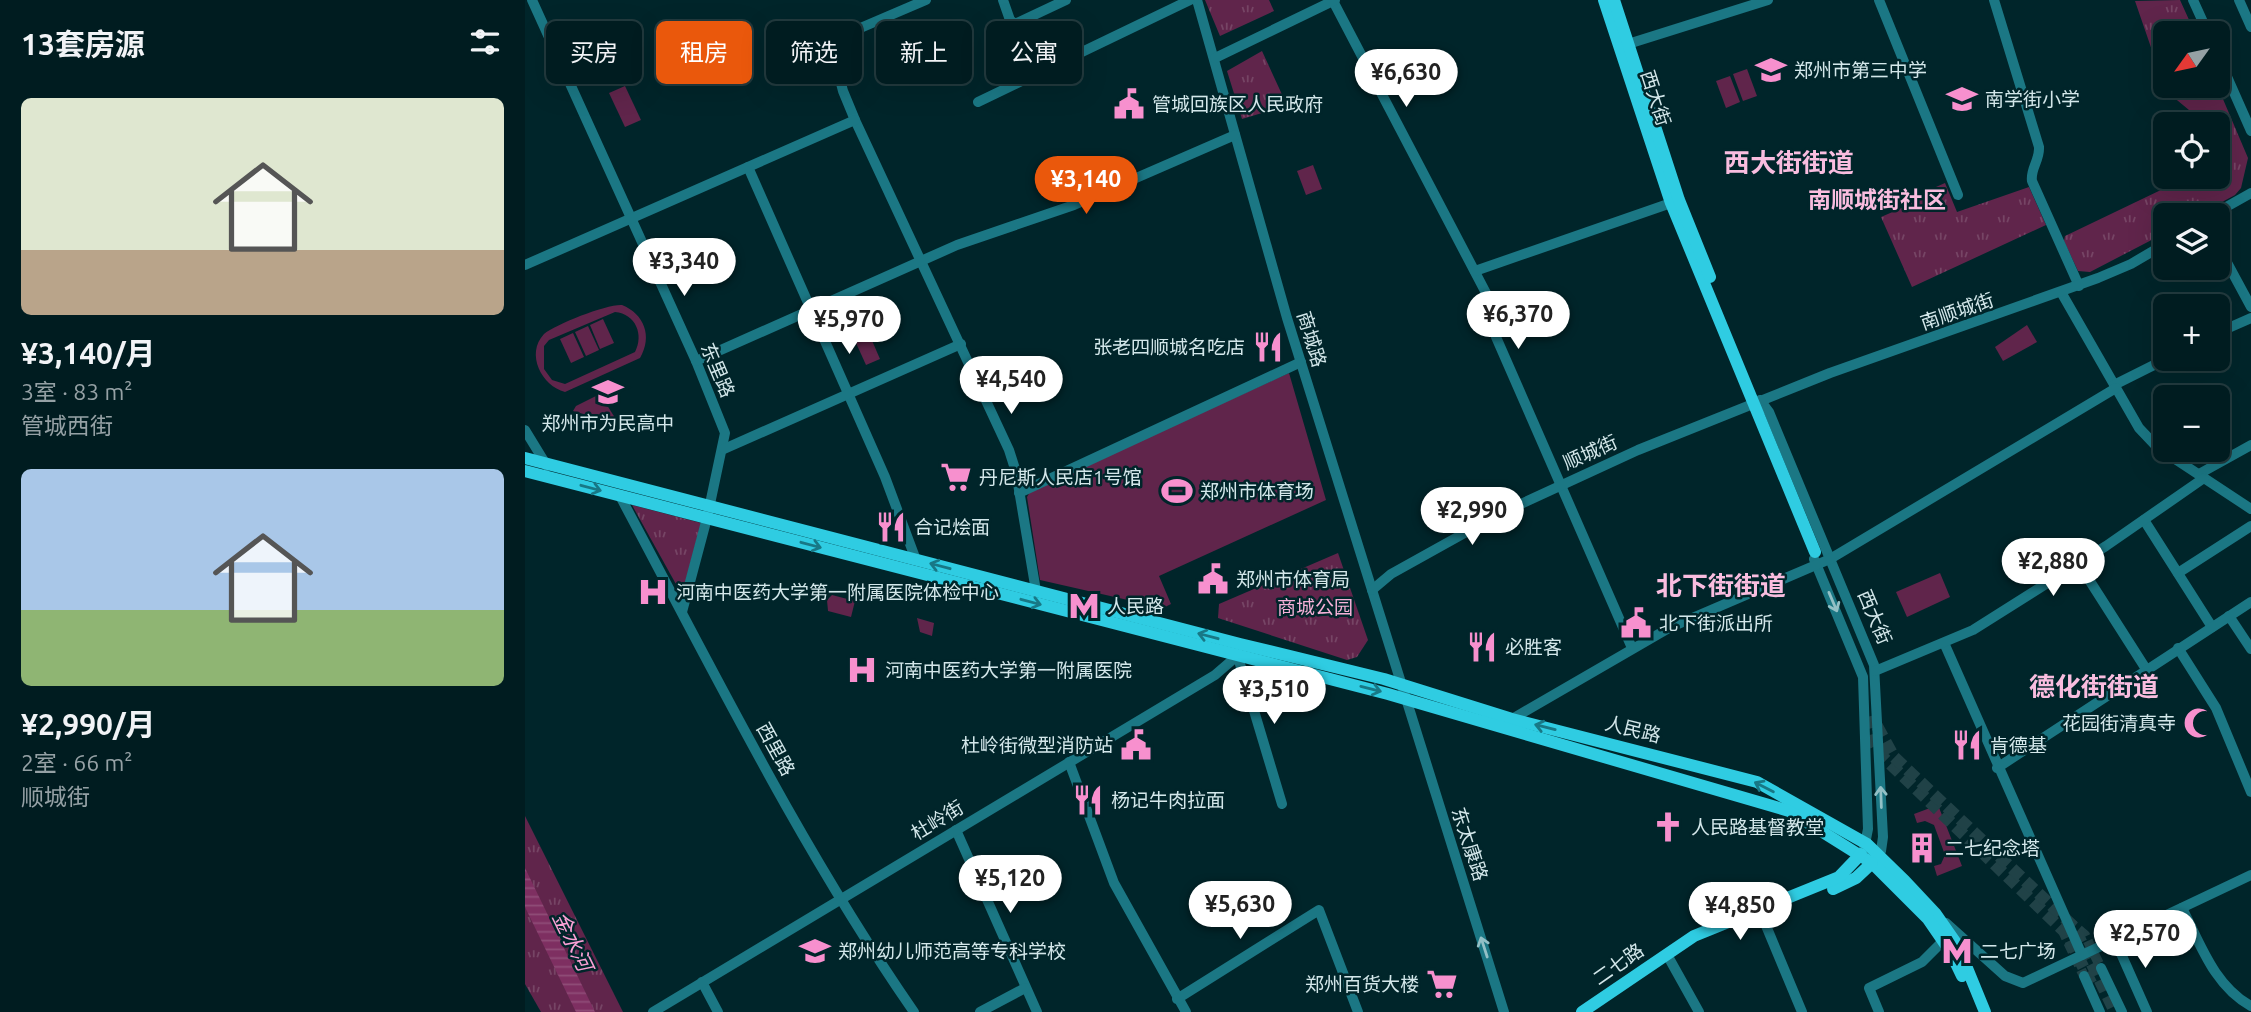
<!DOCTYPE html>
<html lang="zh">
<head>
<meta charset="utf-8">
<style>
	:root { --surface:#001c20; --page:#0e292d; --text:#f1f3f6; --muted:#95a1a5; --line:#223a3e; --accent:#ea580c }
	body { margin:0; font-family:Ubuntu,"Noto Sans SC",sans-serif; background:var(--page); color:var(--text); height:100vh; display:flex; flex-direction:column; font-size:26px; white-space:nowrap }
	* { box-sizing:border-box; margin:0 }
	p { font-size:23px; color:var(--muted) }
	.icon { flex:none; width:38px; height:38px; fill:none; stroke:currentColor; stroke-width:2; stroke-linecap:round; stroke-linejoin:round }
	.map { position:relative; flex:1; overflow:hidden }
	.sheet { display:flex; flex-direction:column; background:var(--surface); width:525px }
	.sheet>* { flex:none }
	.hud { position:absolute; left:21px; top:21px; width:665px; height:63px; display:flex; gap:14px }
	.needle { width:46px; rotate:237deg }
	.fabs { position:absolute; left:1628px; top:21px; display:grid; gap:14px }
	.fabs a { display:grid; place-items:center; width:77px; height:77px; border-radius:10px; background:var(--surface); box-shadow:0 7px 28px #0002,0 0 0 2px var(--line); font-size:35px }
	.price { position:absolute; translate:-50% -60px; padding:0 16px; border-radius:24px; background:#fff; color:#222; font-size:23px; line-height:46px; filter:drop-shadow(0 2px 4px #0008) }
	.price::after { content:''; position:absolute; left:50%; top:42px; width:21px; height:16px; margin-left:-10px; background:inherit; clip-path:polygon(0 0,100% 0,50% 100%) }
	.price.selected { background:var(--accent); color:#fff }
	ul { padding:0; list-style:none }
	li { display:grid; align-content:center; gap:14px; height:371px; padding:0 21px }
	li span { display:grid; place-items:center; height:217px; border-radius:10px; color:#555 }
	li>.icon { margin-inline-start:auto }
	span .icon { width:126px; height:126px; fill:#fffc; stroke-width:1 }
	li b { font-size:30px }
	h2 { display:flex; justify-content:space-between; align-items:center; height:84px; padding:0 21px; font-size:30px }
	.pill { padding:0 24px; border-radius:10px; background:var(--surface); box-shadow:0 7px 28px #0002,0 0 0 2px var(--line); font-size:24px; line-height:63px }
	.pill.selected { background:var(--accent); color:#fff }
	main { display:flex; flex:1; min-height:0 }
	.map>svg:first-child { display:block }
</style>
</head>
<body>
<main>
<section class="sheet">
<h2>13套房源<svg class="icon" aria-label="filters" viewBox="0 0 24 24"><path d="M4 7h16M4 17h16"/><circle cx="9" cy="7" r="2"/><circle cx="15" cy="17" r="2"/></svg></h2>
<ul>
<li><span style="background:linear-gradient(#dfe7d0 70%,#b9a48a 0)"><svg class="icon" aria-label="home" viewBox="0 0 24 24"><path d="M3 11l9-7 9 7M6 9v11h12V9"/></svg></span><div><b>¥3,140/月</b><p>3室 · 83 m²</p><p>管城西街</p></div></li>
<li><span style="background:linear-gradient(#a9c7e8 65%,#8fb573 0)"><svg class="icon" aria-label="home" viewBox="0 0 24 24"><path d="M3 11l9-7 9 7M6 9v11h12V9"/></svg></span><div><b>¥2,990/月</b><p>2室 · 66 m²</p><p>顺城街</p></div></li>
</ul>
</section>
<div class="map">
<svg width="1726" height="1012" viewBox="0 0 1726 1012">
	<defs>
		<pattern id="park-tufts" width="24" height="20" patternUnits="userSpaceOnUse" patternTransform="scale(1.75)"><rect width="24" height="20" fill="#60254b"/><path d="M3 7l-1-3M5 7V3M7 7l1-3M15 17l-1-3M17 17v-4M19 17l1-3" fill="none" stroke="#764565"/></pattern>
		<pattern id="water-rules" width="6" height="5" patternUnits="userSpaceOnUse" patternTransform="scale(1.75)"><rect width="6" height="5" fill="#7e2f61"/><path d="M0 2.5h6" fill="none" stroke="#8f4d78"/></pattern>
	</defs>
	<rect width="100%" height="100%" fill="#00252a"/>
	<g fill="#60254b" fill-rule="evenodd">
		<path d="M1222,69L1232,96L1218,101L1208,74Z"/>
		<path d="M1205,76L1215,102L1201,108L1191,81Z"/>
		<path d="M100,86L116,120L100,127L84,93Z"/>
		<path d="M788,165L797,189L781,195L772,171Z"/>
		<path d="M97,305C119,314 128,336 115,358L40,392C17,386 0,354 19,334C31,324 82,304 97,305ZM90,312C111,314 119,335 110,352L40,384L27,380L19,369V346L24,340Z"/>
		<path d="M332,306L355,359L341,365L317,312Z"/>
		<path d="M78,319L89,343L75,349L65,325Z"/>
		<path d="M1502,325L1512,342L1478,361L1470,347Z"/>
		<path d="M63,326L74,350L61,356L50,332Z"/>
		<path d="M48,333L59,357L46,363L35,339Z"/>
		<path d="M764,373L801,500L634,576L646,604L638,608L515,580L502,497L506,490Z"/>
		<path d="M75,394L92,421L90,423L48,411L51,406Z"/>
		<path d="M1415,573L1425,597L1382,617L1371,592Z"/>
		<path d="M307,595L330,601L326,617L303,611L302,600Z"/>
		<path d="M392,618L409,623L407,636L395,632Z"/>
		<path d="M1413,805L1437,866L1412,876L1409,866L1416,864L1420,855L1409,825L1400,821L1392,823L1389,814Z"/>
	</g>
	<g fill="url(#park-tufts)">
		<path d="M680,0H744L749,11L695,36Z"/>
		<path d="M1655,0L1670,33H1640V86L1692,85L1723,158L1716,188L1710,195L1673,215H1640V233L1565,272L1553,271L1539,241L1540,236L1663,177H1692V124H1674L1664,110L1641,91L1610,1Z"/>
		<path d="M737,51L760,101L747,110L717,119L702,71Z"/>
		<path d="M1420,183L1432,212L1504,187L1521,225L1387,287L1356,217L1386,204V198Z"/>
		<path d="M107,505L176,523L157,595Z"/>
		<path d="M813,553L843,640L832,657L822,660L693,618L694,604Z"/>
		<path d="M0,816L98,1012H16L0,984Z"/>
	</g>
	<path fill="url(#water-rules)" d="M0,868L70,1012H51L0,907Z"/>
	<g fill="none" stroke-linecap="round" stroke-linejoin="round">
		<g stroke="#204247" stroke-width="10" stroke-dasharray="10 5" stroke-linecap="butt">
			<path d="M1542,920L1560,935L1576,968"/>
			<path d="M1537,929L1559,976"/>
		</g>
		<g stroke="#204247" stroke-width="12" stroke-dasharray="12 6" stroke-linecap="butt">
			<path d="M1342,717L1348,741L1357,756L1542,934L1567,985"/>
			<path d="M1352,726L1369,757L1549,927L1590,1012"/>
		</g>
		<g stroke="#1b7784" stroke-width="10">
			<path d="M7,0L171,361L200,433L182,518L157,612"/>
			<path d="M401,0L305,41L318,91L330,120L484,450L491,472L511,591"/>
			<path d="M478,0L485,20L490,24L541,0"/>
			<path d="M672,0L762,318L979,1012"/>
			<path d="M1354,0L1433,195"/>
			<path d="M1469,0L1514,147C1515,160 1505,169 1507,181L1554,286"/>
			<path d="M1668,0L1683,33"/>
			<path d="M1714,0L1726,27"/>
			<path d="M808,1L961,293L971,337L1107,648"/>
			<path d="M1103,44L1243,0"/>
			<path d="M1692,54L1726,131"/>
			<path d="M690,58L810,0"/>
			<path d="M453,102L665,0"/>
			<path d="M223,167L360,477L391,560"/>
			<path d="M1687,215L1726,193"/>
			<path d="M1692,244L1726,307"/>
			<path d="M0,265L330,120"/>
			<path d="M950,271L1146,203"/>
			<path d="M1536,292L1614,428L1632,447L1726,509"/>
			<path d="M1692,333L1726,318"/>
			<path d="M171,361L432,245L549,205L710,135"/>
			<path d="M1589,385L1641,359"/>
			<path d="M1235,400L1244,412L1349,665L1358,837L1356,851L1350,860"/>
			<path d="M0,430L22,466"/>
			<path d="M199,449L436,344"/>
			<path d="M1674,474L1726,445"/>
			<path d="M494,493L776,362"/>
			<path d="M95,496C188,670 276,849 389,1012"/>
			<path d="M1619,520L1687,627"/>
			<path d="M1289,559L1338,677L1343,829L1339,849"/>
			<path d="M1554,564L1621,669"/>
			<path d="M1653,573L1726,526"/>
			<path d="M847,590L866,574L972,515L1113,450L1305,373L1573,278L1606,264L1640,244"/>
			<path d="M1704,616L1726,649"/>
			<path d="M1420,645L1557,955"/>
			<path d="M1653,648L1691,708L1726,792"/>
			<path d="M712,654L757,804"/>
			<path d="M1350,671L1448,630L1581,546L1679,478"/>
			<path d="M987,719L1144,628L1305,559L1591,388"/>
			<path d="M544,762L589,883L661,1012"/>
			<path d="M1472,768L1726,602"/>
			<path d="M431,830L512,1012"/>
			<path d="M1657,908C1675,943 1689,986 1726,1006"/>
			<path d="M1237,916L1277,1012"/>
			<path d="M1421,923L1480,976L1498,983L1726,875"/>
			<path d="M1590,940L1622,1012"/>
			<path d="M1145,960L1174,1012"/>
			<path d="M1576,968L1597,1012"/>
			<path d="M1559,976L1575,1012"/>
			<path d="M177,982L193,1012"/>
			<path d="M652,999L794,910L833,1012"/>
			<path d="M128,1012L690,675L712,656"/>
			<path d="M455,1012L500,988"/>
			<path d="M1354,1012L1344,988L1397,962L1419,940"/>
		</g>
		<g stroke="#2fcce2" stroke-width="12">
			<path d="M1079,0L1146,203L1290,552"/>
			<path d="M1089,0L1154,200L1185,277"/>
			<path d="M0,458L715,644L859,679L987,719L1232,782L1342,844L1380,881L1410,913L1433,946L1460,1012"/>
			<path d="M0,471L863,694L1264,811L1347,863L1403,919L1425,951L1437,976"/>
			<path d="M1308,889L1331,878L1347,863"/>
			<path d="M1057,1012L1169,936L1314,877L1336,854"/>
		</g>
	</g>
	<defs><path id="oneway-shaft" d="M-6 0H5M1.5-3L5.5 0L1.5 3" fill="none" stroke-width="1.6" stroke-linecap="round" stroke-linejoin="round" transform="scale(1.75)"/></defs>
	<g stroke="#187886">
		<use href="#oneway-shaft" transform="translate(66 488) rotate(15)"/>
		<use href="#oneway-shaft" transform="translate(286 545) rotate(15)"/>
		<use href="#oneway-shaft" transform="translate(415 566) rotate(-165)"/>
		<use href="#oneway-shaft" transform="translate(506 602) rotate(15)"/>
		<use href="#oneway-shaft" transform="translate(683 636) rotate(-165)"/>
		<use href="#oneway-shaft" transform="translate(846 689) rotate(14)"/>
		<use href="#oneway-shaft" transform="translate(1020 727) rotate(-166)"/>
		<use href="#oneway-shaft" transform="translate(1239 787) rotate(-153)"/>
	</g>
	<g stroke="#93c0c6">
		<use href="#oneway-shaft" transform="translate(1308 602) rotate(67)"/>
		<use href="#oneway-shaft" transform="translate(1356 797) rotate(-92)"/>
		<use href="#oneway-shaft" transform="translate(959 947) rotate(-108)"/>
	</g>
	<defs>
		<g id="school-bare" transform="scale(2.415)"><path d="M0-5L7-2L0 1L-7-2ZM-4 1L0 2.5L4 1V4Q0 6-4 4Z" fill="#f790ce" stroke="#00252a" stroke-width="2.5" paint-order="stroke"/></g>
		<g id="civic-bare" transform="scale(2.415)"><path d="M-.6-6.5H3V-4.5H.6V-3L4-1V1h2V6H-6V1h2V-1L-.6-3ZM-1.2 2.5V6h2.4V2.5Z" fill="#f790ce" stroke="#00252a" stroke-width="2.5" paint-order="stroke"/></g>
		<g id="restaurant-bare" transform="scale(2.415)"><path d="M-5-6h1v4h1v-4h1v4h1v-4h1v5L-1.5 .5V6h-2V.5L-5-1ZM5-6V6H3V1.5H1.5Q1.5-4 5-6Z" fill="#f790ce" stroke="#00252a" stroke-width="2.5" paint-order="stroke"/></g>
		<g id="supermarket-bare" transform="scale(2.415)"><path d="M-6-5.5h2.5l.6 2H6L4.5 2H-2.5L-4.4-4H-6ZM-1.5 3.2a1.3 1.3 0 1 0 .1 0ZM3 3.2a1.3 1.3 0 1 0 .1 0Z" fill="#f790ce" stroke="#00252a" stroke-width="2.5" paint-order="stroke"/></g>
		<g id="stadium-bare" transform="scale(2.415)"><path d="M0-5a6.5 5 0 1 0 0 10a6.5 5 0 1 0 0-10ZM-3.5-1.8h7v3.6h-7Z" fill="#f790ce" stroke="#00252a" stroke-width="2.5" paint-order="stroke"/></g>
		<g id="hospital-bare" transform="scale(2.415)"><path d="M-5-5h3v3.5h4V-5h3V5h-3V1.5h-4V5h-3Z" fill="#f790ce" stroke="#00252a" stroke-width="2.5" paint-order="stroke"/></g>
		<g id="metro-bare" transform="scale(2.415)"><path d="M-5.5 5V-5H-3L0 0L3-5H5.5V5H3V-.5L0 4L-3-.5V5Z" fill="#f790ce" stroke="#00252a" stroke-width="2.5" paint-order="stroke"/></g>
		<g id="mosque-bare" transform="scale(2.415)"><path d="M3.5-4.9A6 6 0 1 0 3.5 4.9A5 5 0 1 1 3.5-4.9Z" fill="#f790ce" stroke="#00252a" stroke-width="2.5" paint-order="stroke"/></g>
		<g id="church-bare" transform="scale(2.415)"><path d="M-1.2-6h2.4v3.5h3.3v2.4h-3.3V6h-2.4V-.1h-3.3v-2.4h3.3Z" fill="#f790ce" stroke="#00252a" stroke-width="2.5" paint-order="stroke"/></g>
		<g id="building-bare" transform="scale(2.415)"><path d="M-4-6H4V6H1V3H-1V6H-4ZM-2.5-4.3h1.7v1.8h-1.7ZM.8-4.3h1.7v1.8H.8ZM-2.5-1h1.7V.8h-1.7ZM.8-1h1.7V.8H.8Z" fill="#f790ce" stroke="#00252a" stroke-width="2.5" paint-order="stroke"/></g>
		<g id="university-bare" transform="scale(2.415)"><path d="M0-5L7-2L0 1L-7-2ZM-4 1L0 2.5L4 1V4Q0 6-4 4Z" fill="#f790ce" stroke="#00252a" stroke-width="2.5" paint-order="stroke"/></g>
	</defs>
	<g fill-rule="evenodd">
		<use href="#school-bare" x="1246" y="70"/>
		<use href="#school-bare" x="1437" y="99"/>
		<use href="#civic-bare" x="604" y="104"/>
		<use href="#restaurant-bare" x="743" y="347"/>
		<use href="#school-bare" x="83" y="392"/>
		<use href="#supermarket-bare" x="431" y="477"/>
		<use href="#stadium-bare" x="652" y="491"/>
		<use href="#restaurant-bare" x="366" y="527"/>
		<use href="#civic-bare" x="688" y="579"/>
		<use href="#hospital-bare" x="128" y="592"/>
		<use href="#metro-bare" x="559" y="606"/>
		<use href="#civic-bare" x="1111" y="623"/>
		<use href="#restaurant-bare" x="957" y="647"/>
		<use href="#hospital-bare" x="337" y="670"/>
		<use href="#mosque-bare" x="1674" y="723"/>
		<use href="#civic-bare" x="611" y="745"/>
		<use href="#restaurant-bare" x="1442" y="745"/>
		<use href="#restaurant-bare" x="563" y="800"/>
		<use href="#church-bare" x="1143" y="827"/>
		<use href="#building-bare" x="1397" y="848"/>
		<use href="#university-bare" x="290" y="951"/>
		<use href="#metro-bare" x="1432" y="951"/>
		<use href="#supermarket-bare" x="917" y="984"/>
	</g>
	<g text-anchor="middle" dominant-baseline="central" stroke-width="5" stroke-linejoin="round" paint-order="stroke">
		<g font-size="19" fill="#d3e7ea" stroke="#00252a" text-anchor="start">
			<text x="1269" y="70">郑州市第三中学</text>
			<text x="1460" y="99">南学街小学</text>
			<text x="627" y="104">管城回族区人民政府</text>
			<text x="720" y="347" text-anchor="end">张老四顺城名吃店</text>
			<text x="83" y="423" text-anchor="middle">郑州市为民高中</text>
			<text x="454" y="477">丹尼斯人民店1号馆</text>
			<text x="675" y="491">郑州市体育场</text>
			<text x="389" y="527">合记烩面</text>
			<text x="711" y="579">郑州市体育局</text>
			<text x="151" y="592">河南中医药大学第一附属医院体检中心</text>
			<text x="582" y="606">人民路</text>
			<text x="1134" y="623">北下街派出所</text>
			<text x="980" y="647">必胜客</text>
			<text x="360" y="670">河南中医药大学第一附属医院</text>
			<text x="1651" y="723" text-anchor="end">花园街清真寺</text>
			<text x="588" y="745" text-anchor="end">杜岭街微型消防站</text>
			<text x="1465" y="745">肯德基</text>
			<text x="586" y="800">杨记牛肉拉面</text>
			<text x="1166" y="827">人民路基督教堂</text>
			<text x="1420" y="848">二七纪念塔</text>
			<text x="313" y="951">郑州幼儿师范高等专科学校</text>
			<text x="1455" y="951">二七广场</text>
			<text x="894" y="984" text-anchor="end">郑州百货大楼</text>
		</g>
		<g font-size="19" fill="#d3e7ea" stroke="#00252a">
			<text transform="translate(1131 98) rotate(72)">西大街</text>
			<text transform="translate(1432 311) rotate(-19)">南顺城街</text>
			<text transform="translate(787 339) rotate(73)">商城路</text>
			<text transform="translate(193 370) rotate(67)">东里路</text>
			<text transform="translate(1065 452) rotate(-24)">顺城街</text>
			<text transform="translate(1350 617) rotate(67)">西大街</text>
			<text transform="translate(1108 729) rotate(14)">人民路</text>
			<text transform="translate(251 749) rotate(61)">西里路</text>
			<text transform="translate(412 820) rotate(-31)">杜岭街</text>
			<text transform="translate(945 844) rotate(72)">东太康路</text>
			<text transform="translate(1093 964) rotate(-35)">二七路</text>
		</g>
		<g font-size="19" fill="#f5b1d8" stroke="#00252a">
			<text x="790" y="607">商城公园</text>
		</g>
		<g font-size="21" font-style="italic" fill="#fba1d6" stroke="#00252a">
			<text transform="translate(48 941) rotate(64)">金水河</text>
		</g>
		<g font-size="23" font-weight="bold" fill="#f9bddf" stroke="#00252a">
			<text x="1352" y="199">南顺城街社区</text>
		</g>
		<g font-size="26" font-weight="bold" fill="#f9bddf" stroke="#00252a">
			<text x="1264" y="162">西大街街道</text>
			<text x="1196" y="585">北下街街道</text>
			<text x="1569" y="686">德化街街道</text>
		</g>
	</g>
</svg>
<div class="fabs">
<a><svg class="needle" viewBox="-14 -14 28 28"><path d="M0-13l5 13h-10z" fill="#e53935"/><path d="M0 13l5-13h-10z" fill="#95a1a5"/></svg></a>
<a><svg class="icon" aria-label="locate" viewBox="0 0 24 24"><circle cx="12" cy="12" r="6"/><path d="M12 2v4M12 18v4M2 12h4M18 12h4"/></svg></a>
<a><svg class="icon" aria-label="layers" viewBox="0 0 24 24"><path d="M12 4l9 5-9 5-9-5zM3 14l9 5 9-5"/></svg></a>
<a>+</a>
<a>−</a>
</div>
<b class="price" style="left:881px;top:109px">¥6,630</b>
<b class="price selected" style="left:561px;top:216px">¥3,140</b>
<b class="price" style="left:159px;top:298px">¥3,340</b>
<b class="price" style="left:993px;top:351px">¥6,370</b>
<b class="price" style="left:324px;top:356px">¥5,970</b>
<b class="price" style="left:486px;top:416px">¥4,540</b>
<b class="price" style="left:947px;top:547px">¥2,990</b>
<b class="price" style="left:1528px;top:598px">¥2,880</b>
<b class="price" style="left:749px;top:726px">¥3,510</b>
<b class="price" style="left:485px;top:915px">¥5,120</b>
<b class="price" style="left:715px;top:941px">¥5,630</b>
<b class="price" style="left:1215px;top:942px">¥4,850</b>
<b class="price" style="left:1620px;top:970px">¥2,570</b>
<div class="hud">
<a class="pill">买房</a>
<a class="pill selected">租房</a>
<a class="pill">筛选</a>
<a class="pill">新上</a>
<a class="pill">公寓</a>
</div>
</div>
</main>
</body>
</html>
